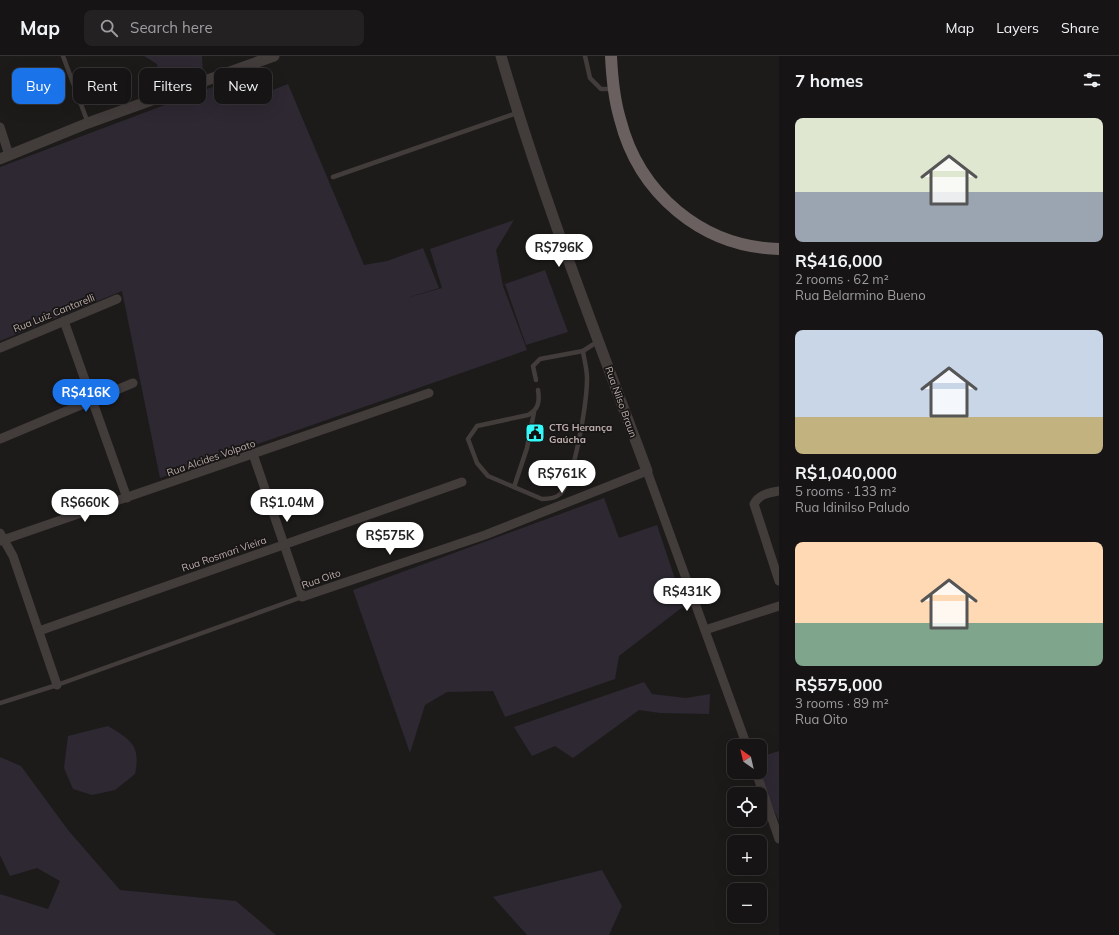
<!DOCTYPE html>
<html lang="en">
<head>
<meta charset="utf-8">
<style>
	:root { --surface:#161414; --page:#232122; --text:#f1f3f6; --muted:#9e9ea0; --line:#353334; --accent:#1a73e8 }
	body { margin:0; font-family:Mulish,sans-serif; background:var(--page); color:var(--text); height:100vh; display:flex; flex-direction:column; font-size:15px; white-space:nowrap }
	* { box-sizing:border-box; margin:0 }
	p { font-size:13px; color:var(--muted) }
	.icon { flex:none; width:22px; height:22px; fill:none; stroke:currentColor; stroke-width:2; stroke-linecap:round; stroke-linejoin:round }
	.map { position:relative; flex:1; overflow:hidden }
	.details { display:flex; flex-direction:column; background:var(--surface); width:340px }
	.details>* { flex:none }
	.guide { position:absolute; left:12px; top:12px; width:380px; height:36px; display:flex; gap:8px }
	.needle { width:26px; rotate:326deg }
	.buttons { position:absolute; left:727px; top:683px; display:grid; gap:8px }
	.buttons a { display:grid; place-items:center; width:40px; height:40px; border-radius:8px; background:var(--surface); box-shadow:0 4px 16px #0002,0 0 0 1px var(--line); font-size:20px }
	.price { position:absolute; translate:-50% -34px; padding:0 9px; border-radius:14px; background:#fff; color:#222; font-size:13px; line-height:26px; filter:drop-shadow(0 1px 2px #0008) }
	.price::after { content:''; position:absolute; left:50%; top:24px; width:12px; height:9px; margin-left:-6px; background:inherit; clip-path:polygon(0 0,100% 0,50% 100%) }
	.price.current { background:var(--accent); color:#fff }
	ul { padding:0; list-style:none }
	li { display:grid; align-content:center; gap:8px; height:212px; padding:0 16px }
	li span { display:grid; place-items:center; height:124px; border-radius:8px; color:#555 }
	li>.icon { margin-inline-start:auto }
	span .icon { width:72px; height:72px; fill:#fffc; stroke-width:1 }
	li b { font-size:17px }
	h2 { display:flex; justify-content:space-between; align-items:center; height:48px; padding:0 16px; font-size:17px }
	.tag { padding:0 14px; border-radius:8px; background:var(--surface); box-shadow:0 4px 16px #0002,0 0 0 1px var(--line); font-size:14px; line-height:36px }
	.tag.current { background:var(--accent); color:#fff }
	header { display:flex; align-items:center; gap:24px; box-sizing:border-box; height:56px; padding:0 20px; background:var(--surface); border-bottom:1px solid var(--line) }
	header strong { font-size:19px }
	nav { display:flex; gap:22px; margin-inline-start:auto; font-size:14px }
	.search { width:280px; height:36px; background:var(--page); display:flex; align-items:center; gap:10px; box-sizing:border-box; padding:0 14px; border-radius:8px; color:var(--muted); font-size:15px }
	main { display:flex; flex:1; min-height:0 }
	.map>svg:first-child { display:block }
</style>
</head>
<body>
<header>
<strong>Map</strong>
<div class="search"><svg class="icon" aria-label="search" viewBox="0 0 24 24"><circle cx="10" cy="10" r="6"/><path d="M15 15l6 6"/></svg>Search here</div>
<nav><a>Map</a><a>Layers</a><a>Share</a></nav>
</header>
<main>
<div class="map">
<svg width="779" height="879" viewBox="0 0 779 879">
	<rect width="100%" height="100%" fill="#1d1b1a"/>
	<g fill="#2d2832">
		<path d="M144,0H202L203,18L162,31L157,8Z"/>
		<path d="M239,21L247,44L288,28L364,209L387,205L423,192L439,232L403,243L442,232L430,193L514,164L496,194L503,230L527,294L160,422L122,235L0,285V111Z"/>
		<path d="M545,214L568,276L526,289L505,228Z"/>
		<path d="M604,442L619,482L657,469L684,550L619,600L615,623L505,661L493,635L447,636L425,649L410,697L353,534Z"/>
		<path d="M644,626L652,638L686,642L710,638L709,658L660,657L639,654L573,702L555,690L532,700L514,671Z"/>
		<path d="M108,670C131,684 141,689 135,718L115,734L92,739L73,733L64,712L68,680Z"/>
		<path d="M779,695V765L757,716H760V701Z"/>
		<path d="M0,701L21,710L68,774L120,834L236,845L276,879H0V838L48,853L60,825L37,812L10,820L0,799Z"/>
		<path d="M602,814L622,850L609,879H527L493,841Z"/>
	</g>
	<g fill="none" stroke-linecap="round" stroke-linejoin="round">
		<g stroke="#423c3b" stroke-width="4.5">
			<path d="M63,0L88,67"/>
			<path d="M585,0L590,22L601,33H614"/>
			<path d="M333,121L517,57"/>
			<path d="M536,324L533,310L540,303L583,295L597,286"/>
			<path d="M538,334C540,346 538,354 528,359L477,370L468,383L477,407L488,420L542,443C548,443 556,442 560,438C575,424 587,344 587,322C587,313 584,303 583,295"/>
			<path d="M514,431L527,392L534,356"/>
			<path d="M0,647L57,629L302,541"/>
		</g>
		<g stroke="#423c3b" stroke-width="9">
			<path d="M0,71L9,99"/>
			<path d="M64,265L127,442"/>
			<path d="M0,292L117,243"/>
			<path d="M0,383L133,327"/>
			<path d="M253,398L302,541L485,479L647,415L747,690"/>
			<path d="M779,435C769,437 759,438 754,448L779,525"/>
			<path d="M0,477L13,500L57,629"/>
			<path d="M0,485L429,337"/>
			<path d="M705,574L779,550"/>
			<path d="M39,575L462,426"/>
			<path d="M756,716L779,783"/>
		</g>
		<g stroke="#423c3b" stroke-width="11">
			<path d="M501,0C542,141 596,278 647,415"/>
			<path d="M0,103L88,67L274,0"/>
		</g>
		<path stroke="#6a605f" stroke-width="12" d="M611,0C612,21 614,43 620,63C639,138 702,191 779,193"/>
	</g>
	<defs>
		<g id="civic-square" transform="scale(1)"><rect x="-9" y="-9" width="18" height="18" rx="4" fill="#35f8f9" stroke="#181615"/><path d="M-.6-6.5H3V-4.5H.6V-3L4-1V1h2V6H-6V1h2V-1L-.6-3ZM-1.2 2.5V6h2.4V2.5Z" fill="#111"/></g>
	</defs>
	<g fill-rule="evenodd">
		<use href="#civic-square" x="535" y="377"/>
	</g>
	<g text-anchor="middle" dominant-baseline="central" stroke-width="3.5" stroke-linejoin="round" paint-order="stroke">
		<g font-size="10" fill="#bcadac" stroke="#181615">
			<text transform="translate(54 257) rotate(-22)">Rua Luiz Cantarelli</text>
			<text transform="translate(621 346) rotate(70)">Rua Nilso Braun</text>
			<text transform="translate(211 402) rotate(-19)">Rua Alcides Volpato</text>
			<text transform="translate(224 498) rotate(-19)">Rua Rosmari Vieira</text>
			<text transform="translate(321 523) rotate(-19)">Rua Oito</text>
		</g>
		<g font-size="10" font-weight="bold" fill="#bcadac" stroke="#181615" text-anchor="start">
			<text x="549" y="371">CTG Herança<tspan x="549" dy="12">Gaúcha</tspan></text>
		</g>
	</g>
</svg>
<div class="buttons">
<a><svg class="needle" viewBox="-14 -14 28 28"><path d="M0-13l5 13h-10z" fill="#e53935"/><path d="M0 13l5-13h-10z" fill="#9e9ea0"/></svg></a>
<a><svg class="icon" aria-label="locate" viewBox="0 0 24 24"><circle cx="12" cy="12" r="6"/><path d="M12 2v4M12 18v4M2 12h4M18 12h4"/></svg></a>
<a>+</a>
<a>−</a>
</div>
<b class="price" style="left:559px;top:212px">R$796K</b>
<b class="price current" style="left:86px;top:357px">R$416K</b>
<b class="price" style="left:562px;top:438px">R$761K</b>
<b class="price" style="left:85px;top:467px">R$660K</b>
<b class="price" style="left:287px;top:467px">R$1.04M</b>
<b class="price" style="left:390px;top:500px">R$575K</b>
<b class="price" style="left:687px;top:556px">R$431K</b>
<div class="guide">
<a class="tag current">Buy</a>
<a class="tag">Rent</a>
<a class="tag">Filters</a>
<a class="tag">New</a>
</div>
</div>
<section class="details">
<h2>7 homes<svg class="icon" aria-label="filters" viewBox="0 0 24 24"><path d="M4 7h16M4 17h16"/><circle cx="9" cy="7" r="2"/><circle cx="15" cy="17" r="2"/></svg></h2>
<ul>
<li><span style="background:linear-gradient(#dfe7d0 60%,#9aa5b1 0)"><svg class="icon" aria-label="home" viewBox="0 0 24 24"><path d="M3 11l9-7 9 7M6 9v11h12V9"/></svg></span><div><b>R$416,000</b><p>2 rooms · 62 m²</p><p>Rua Belarmino Bueno</p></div></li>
<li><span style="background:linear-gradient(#c9d6e8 70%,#c2b280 0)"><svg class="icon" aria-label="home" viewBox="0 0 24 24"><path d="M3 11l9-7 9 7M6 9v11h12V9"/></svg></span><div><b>R$1,040,000</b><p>5 rooms · 133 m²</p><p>Rua Idinilso Paludo</p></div></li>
<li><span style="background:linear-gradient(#ffd9b3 65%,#7fa58c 0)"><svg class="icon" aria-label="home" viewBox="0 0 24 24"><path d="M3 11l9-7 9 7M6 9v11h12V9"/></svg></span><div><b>R$575,000</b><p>3 rooms · 89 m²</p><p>Rua Oito</p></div></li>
</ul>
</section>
</main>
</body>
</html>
